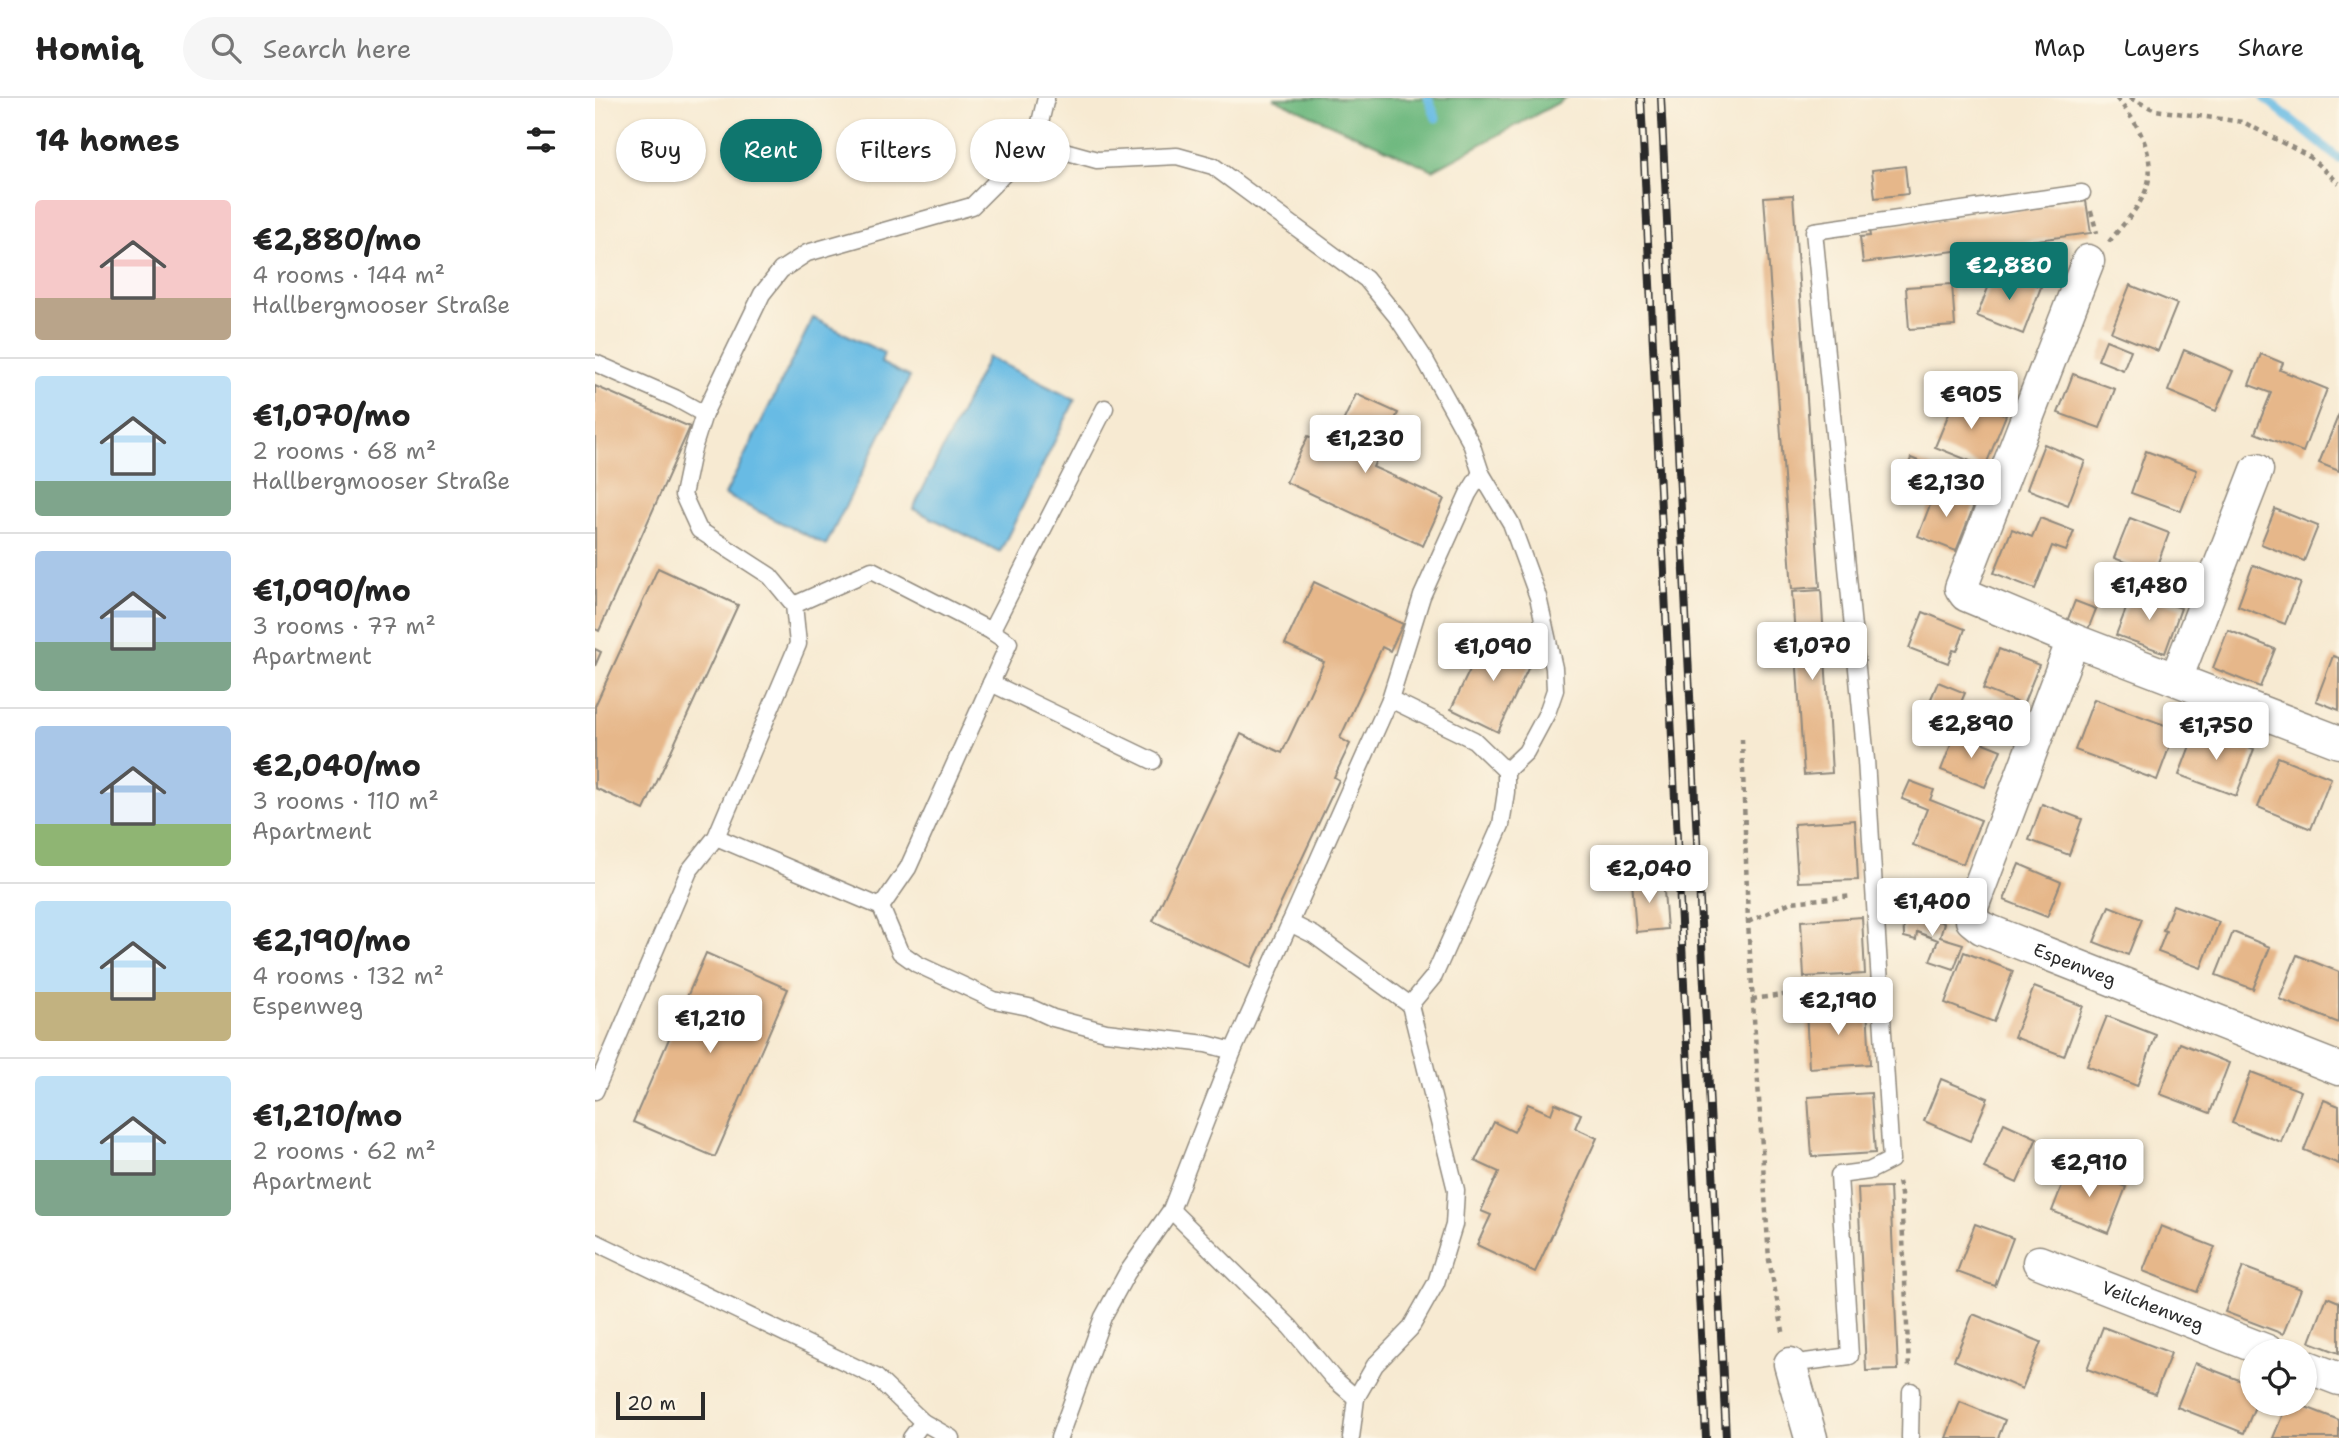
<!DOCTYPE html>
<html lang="en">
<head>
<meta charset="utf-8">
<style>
	:root { --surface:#fff; --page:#f6f6f6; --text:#222; --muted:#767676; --line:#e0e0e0; --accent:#0f766e }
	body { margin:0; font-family:"Shantell Sans",sans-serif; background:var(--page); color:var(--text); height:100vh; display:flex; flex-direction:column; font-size:26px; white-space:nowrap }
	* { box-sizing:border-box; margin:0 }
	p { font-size:23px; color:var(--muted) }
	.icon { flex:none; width:38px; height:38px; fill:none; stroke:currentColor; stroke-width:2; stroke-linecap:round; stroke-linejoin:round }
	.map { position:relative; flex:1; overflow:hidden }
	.drawer { display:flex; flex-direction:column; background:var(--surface); width:595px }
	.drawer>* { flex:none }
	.hud { position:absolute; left:21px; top:21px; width:665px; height:63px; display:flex; gap:14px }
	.fabs { position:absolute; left:1645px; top:1241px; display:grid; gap:14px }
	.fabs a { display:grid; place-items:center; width:77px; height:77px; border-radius:50%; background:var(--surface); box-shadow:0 2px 5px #0004; font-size:35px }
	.scale { position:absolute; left:21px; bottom:18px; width:89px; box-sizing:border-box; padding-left:7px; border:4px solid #2b2b2b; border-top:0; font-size:19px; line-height:24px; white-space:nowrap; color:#2b2b2b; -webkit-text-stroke:5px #fcf5e5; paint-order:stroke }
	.price { position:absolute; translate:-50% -60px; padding:0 16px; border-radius:7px; background:#fff; color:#222; font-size:23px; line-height:46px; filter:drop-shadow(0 2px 4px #0008) }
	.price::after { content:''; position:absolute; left:50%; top:42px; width:21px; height:16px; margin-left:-10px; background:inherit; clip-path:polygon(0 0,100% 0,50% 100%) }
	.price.current { background:var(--accent); color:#fff }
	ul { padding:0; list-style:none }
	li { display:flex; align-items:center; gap:21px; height:175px; padding:0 35px }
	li+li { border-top:2px solid var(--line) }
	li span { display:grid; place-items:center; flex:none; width:196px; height:140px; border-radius:7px; color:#555 }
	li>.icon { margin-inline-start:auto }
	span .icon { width:84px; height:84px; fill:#fffc; stroke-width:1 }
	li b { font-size:30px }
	h2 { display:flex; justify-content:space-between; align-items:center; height:84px; padding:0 35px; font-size:30px }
	.tag { padding:0 24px; border-radius:32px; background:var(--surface); box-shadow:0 2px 5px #0004; font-size:24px; line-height:63px }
	.tag.current { background:var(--accent); color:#fff }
	header { display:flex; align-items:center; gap:42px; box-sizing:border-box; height:98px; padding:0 35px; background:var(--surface); border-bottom:2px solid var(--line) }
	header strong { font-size:33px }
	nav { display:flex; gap:38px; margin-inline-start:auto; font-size:24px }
	.search { width:490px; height:63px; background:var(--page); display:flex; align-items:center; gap:18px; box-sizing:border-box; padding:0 24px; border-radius:38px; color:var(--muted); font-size:26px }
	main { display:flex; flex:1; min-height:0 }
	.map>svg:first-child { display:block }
</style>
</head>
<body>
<header>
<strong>Homiq</strong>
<div class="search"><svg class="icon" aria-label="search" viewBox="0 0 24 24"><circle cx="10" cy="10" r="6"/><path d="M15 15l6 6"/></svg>Search here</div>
<nav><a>Map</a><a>Layers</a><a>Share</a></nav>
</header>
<main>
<section class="drawer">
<h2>14 homes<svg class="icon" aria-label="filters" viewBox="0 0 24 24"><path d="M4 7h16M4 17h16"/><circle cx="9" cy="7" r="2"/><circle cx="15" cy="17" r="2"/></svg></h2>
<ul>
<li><span style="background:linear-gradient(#f6c9c9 70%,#b9a48a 0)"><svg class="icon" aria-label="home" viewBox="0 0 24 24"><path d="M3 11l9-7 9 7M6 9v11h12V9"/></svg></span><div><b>€2,880/mo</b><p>4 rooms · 144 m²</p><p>Hallbergmooser Straße</p></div></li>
<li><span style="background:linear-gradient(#bfe0f5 75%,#7fa58c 0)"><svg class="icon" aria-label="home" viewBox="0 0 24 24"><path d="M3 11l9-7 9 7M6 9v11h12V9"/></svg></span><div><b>€1,070/mo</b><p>2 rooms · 68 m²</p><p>Hallbergmooser Straße</p></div></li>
<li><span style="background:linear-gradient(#a9c7e8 65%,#7fa58c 0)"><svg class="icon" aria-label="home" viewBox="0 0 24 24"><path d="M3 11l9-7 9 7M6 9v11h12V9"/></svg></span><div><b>€1,090/mo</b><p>3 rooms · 77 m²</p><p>Apartment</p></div></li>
<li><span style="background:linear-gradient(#a9c7e8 70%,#8fb573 0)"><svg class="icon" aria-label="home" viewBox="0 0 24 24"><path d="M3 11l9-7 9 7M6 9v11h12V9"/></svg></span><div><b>€2,040/mo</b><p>3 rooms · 110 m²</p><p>Apartment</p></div></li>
<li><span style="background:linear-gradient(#bfe0f5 65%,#c2b280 0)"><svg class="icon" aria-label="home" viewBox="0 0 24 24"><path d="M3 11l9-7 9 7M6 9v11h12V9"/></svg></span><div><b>€2,190/mo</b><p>4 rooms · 132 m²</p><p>Espenweg</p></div></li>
<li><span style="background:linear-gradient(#bfe0f5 60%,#7fa58c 0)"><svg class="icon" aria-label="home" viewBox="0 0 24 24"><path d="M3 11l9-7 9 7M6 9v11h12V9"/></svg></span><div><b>€1,210/mo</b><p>2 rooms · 62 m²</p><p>Apartment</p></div></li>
</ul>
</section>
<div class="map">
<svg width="1744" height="1340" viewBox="0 0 1744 1340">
	<rect width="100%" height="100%" fill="#fcf5e5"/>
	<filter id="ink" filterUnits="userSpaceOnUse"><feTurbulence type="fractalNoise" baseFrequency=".0143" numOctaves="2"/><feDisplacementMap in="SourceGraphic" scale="14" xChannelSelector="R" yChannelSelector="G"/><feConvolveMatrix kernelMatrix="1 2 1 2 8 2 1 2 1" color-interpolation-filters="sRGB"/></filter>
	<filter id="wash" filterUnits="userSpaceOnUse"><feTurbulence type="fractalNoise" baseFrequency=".00686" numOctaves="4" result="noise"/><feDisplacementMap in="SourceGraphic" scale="28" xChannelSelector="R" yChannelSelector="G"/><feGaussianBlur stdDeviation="1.57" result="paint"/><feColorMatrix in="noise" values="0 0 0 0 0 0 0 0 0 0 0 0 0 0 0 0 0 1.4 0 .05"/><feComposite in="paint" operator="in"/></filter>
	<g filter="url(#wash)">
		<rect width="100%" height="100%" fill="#f7ead2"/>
		<path fill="#6fb980" stroke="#4d7256" stroke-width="2" d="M678,0H972L838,72Z"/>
		<g fill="#68bbe4" stroke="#4a7388" stroke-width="2">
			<path d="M218,220L289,255L286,265L315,279L231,447L130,397Z"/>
			<path d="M393,259L480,302L405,454L318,411Z"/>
		</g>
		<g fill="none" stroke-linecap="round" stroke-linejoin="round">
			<g stroke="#68bbe4" stroke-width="9">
				<path d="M833,0L841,20"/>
				<path d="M1670,0L1744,61"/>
			</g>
		</g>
		<g id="blocks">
			<g fill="#e6b78a">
				<path d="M1310,68L1313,96L1280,100L1277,72Z"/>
				<path d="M1198,97L1225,489L1197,491L1169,99Z"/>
				<path d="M1491,103L1496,135L1268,165L1265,139L1275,138L1274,132Z"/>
				<path d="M1400,172L1446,189L1428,236L1382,218Z"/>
				<path d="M1357,186L1360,228L1314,231L1311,189Z"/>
				<path d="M1535,187L1582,206L1563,253L1516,234Z"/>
				<path d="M1511,242L1536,252L1528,272L1503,262Z"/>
				<path d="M1589,252L1638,273L1621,313L1573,293Z"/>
				<path d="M1666,256L1688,265L1685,272L1732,291L1708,354L1660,335L1676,295L1654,287Z"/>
				<path d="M1478,276L1520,291L1505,330L1463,315Z"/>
				<path d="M0,288L95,329L4,533L0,531Z"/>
				<path d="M761,296L803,315L778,369L849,401L828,448L691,384L713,338L736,349Z"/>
				<path d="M1361,298L1411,317L1390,369L1340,349Z"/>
				<path d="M1744,316V373L1724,365Z"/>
				<path d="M1449,346L1490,363L1473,407L1432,391Z"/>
				<path d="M1551,353L1602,372L1586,413L1536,395Z"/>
				<path d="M1316,360L1343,371L1335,390L1309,380Z"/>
				<path d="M1342,389L1380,405L1361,453L1323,438Z"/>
				<path d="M1680,411L1723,428L1709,463L1666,446Z"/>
				<path d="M1445,420L1479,433L1471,453L1457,448L1440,491L1399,475L1417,431L1437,439Z"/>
				<path d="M1535,420L1574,435L1559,475L1519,460Z"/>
				<path d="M1658,467L1706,485L1690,526L1643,508Z"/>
				<path d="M63,470L143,507L49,712L0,690V608Z"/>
				<path d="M719,484L808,526L795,553L787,549L745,640L755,646L739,679L744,682L656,869L558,823L646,636L687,655L703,621L729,564L690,546Z"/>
				<path d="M1226,492L1237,675L1209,677L1197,494Z"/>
				<path d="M1538,493L1586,510L1570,555L1521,537Z"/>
				<path d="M1480,503L1501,511L1492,534L1471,526Z"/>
				<path d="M1328,514L1370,531L1362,553L1358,552L1353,565L1314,550Z"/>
				<path d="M1633,532L1680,551L1665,589L1618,570Z"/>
				<path d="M892,536L939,558L903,634L856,611Z"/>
				<path d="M0,551L6,554L0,568Z"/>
				<path d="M1404,551L1444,567L1428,607L1388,591Z"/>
				<path d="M1738,558L1744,560V612L1721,603Z"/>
				<path d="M1343,584L1370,595L1359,621L1332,610Z"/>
				<path d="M1499,601L1581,631L1562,682L1480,652Z"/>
				<path d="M1602,629L1659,651L1641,698L1584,677Z"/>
				<path d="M1361,634L1406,652L1390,689L1346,672Z"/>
				<path d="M1683,659L1736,680L1716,731L1663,709Z"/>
				<path d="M1315,683L1339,692L1335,702L1386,722L1368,766L1318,747L1332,711L1307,701Z"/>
				<path d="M1447,706L1487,721L1474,757L1434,742Z"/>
				<path d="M1260,722L1263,782L1203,784L1199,726Z"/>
				<path d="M1424,766L1466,784L1452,819L1409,802Z"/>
				<path d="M1068,781L1072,831L1041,834L1037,783Z"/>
				<path d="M1578,807L1624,824L1606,870L1563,854L1571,833L1568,832Z"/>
				<path d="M1514,808L1547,821L1533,857L1499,844Z"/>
				<path d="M1308,810L1349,825L1345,839L1368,846L1359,871L1335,863L1343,842L1322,834L1321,842L1309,839Z"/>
				<path d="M1267,819L1270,876L1209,879L1206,823Z"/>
				<path d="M1638,834L1675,849L1658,891L1621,877Z"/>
				<path d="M1369,854L1418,873L1399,924L1350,905Z"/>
				<path d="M111,855L193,891L120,1059L38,1024Z"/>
				<path d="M1702,857L1744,874V925L1684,901Z"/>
				<path d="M1439,889L1488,908L1469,958L1419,939Z"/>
				<path d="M1272,908L1275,966L1214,970L1211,911Z"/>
				<path d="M1512,918L1561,937L1542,988L1492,968Z"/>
				<path d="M1585,945L1634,965L1615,1015L1565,996Z"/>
				<path d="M1656,974L1706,993L1686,1044L1637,1025Z"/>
				<path d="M1346,981L1393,1000L1375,1043L1329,1023Z"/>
				<path d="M1276,995L1280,1055L1217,1059L1213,999Z"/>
				<path d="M1729,1002L1744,1008V1066L1709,1052Z"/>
				<path d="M960,1005L986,1016L980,1030L1002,1040L940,1174L882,1147L896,1117L886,1113L904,1074L880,1063L899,1024L919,1034L933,1006L956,1016Z"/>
				<path d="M1409,1025L1442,1040L1422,1085L1389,1070Z"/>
				<path d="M1475,1067L1531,1089L1513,1135L1457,1113Z"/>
				<path d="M1295,1089L1303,1272L1271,1273L1263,1090Z"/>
				<path d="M1380,1126L1418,1140L1400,1188L1362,1174Z"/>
				<path d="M1566,1128L1620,1149L1602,1194L1548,1173Z"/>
				<path d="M1648,1169L1706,1191L1688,1236L1630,1214Z"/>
				<path d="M1732,1199L1744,1204V1255L1715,1244Z"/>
				<path d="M1378,1216L1446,1244L1427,1291L1359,1262Z"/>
				<path d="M1508,1229L1576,1255L1560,1296L1492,1271Z"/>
				<path d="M1600,1265L1657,1287V1306H1661L1649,1335L1582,1309Z"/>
				<path d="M1365,1304L1410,1322L1403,1340H1351Z"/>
				<path d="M1692,1306H1703L1744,1322V1340H1678Z"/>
			</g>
		</g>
	</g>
	<g filter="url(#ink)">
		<use href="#blocks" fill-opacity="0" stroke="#918a7e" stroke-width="2"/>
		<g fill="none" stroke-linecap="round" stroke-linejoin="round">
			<g stroke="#918a7e" stroke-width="19">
				<g id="service">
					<path d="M440,45L502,62L582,58L618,68L771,181L802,219L829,260L876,345L886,375L916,425L943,499L959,570L960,592L952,615L931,654L911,673"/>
					<path d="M0,265L80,300L109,316"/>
					<path d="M199,507L277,472L396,533L414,545L313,770L286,809"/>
					<path d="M396,533L510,310"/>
					<path d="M396,585L558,663"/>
					<path d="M121,739L286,809L305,854L322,866L399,902L434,909L458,920L511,934L611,946L638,953"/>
					<path d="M695,825L719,837L815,907"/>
					<path d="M0,993L94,773L121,739L203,546L199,507L175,478L104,432L88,397L97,354L109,316L167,196L186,172L212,155L377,108L440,45L451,0"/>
					<path d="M576,1112L695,1229L738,1280L761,1300"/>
					<path d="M0,1144L281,1279L328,1324L356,1340"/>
					<path d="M1195,1266L1255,1258L1244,1077L1274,1073L1296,1062L1271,662L1219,133L1487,95"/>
					<path d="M316,1340L328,1324"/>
					<path d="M464,1340L508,1219L532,1175L576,1112L638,953L795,601L827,498L873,396L886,375"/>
					<path d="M756,1340L761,1300L780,1267L815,1231L841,1185L859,1127L861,1092L815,907L839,878L906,727L911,694V673L879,642L795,601"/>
					<path d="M1315,1340L1316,1293"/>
				</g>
			</g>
			<g stroke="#918a7e" stroke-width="35">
				<g id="minor">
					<path d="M1493,163L1366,490L1371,497L1478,542L1744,644"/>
					<path id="s1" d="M1478,542L1377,809V822L1387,830L1744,971"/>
					<path d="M1581,581L1662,372"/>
					<path id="s2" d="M1444,1164L1672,1253"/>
					<path d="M1195,1266L1216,1340"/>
					<path d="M1710,1268L1744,1281"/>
				</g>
			</g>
			<g stroke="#918a7e" stroke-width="4.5" stroke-dasharray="5 5" stroke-linecap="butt">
				<path d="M1535,0L1560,12L1648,24L1713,58L1744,85"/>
				<path d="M1496,113L1502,135"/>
				<path d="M1514,144C1527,127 1545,110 1552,89C1562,57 1542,23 1521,0"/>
				<path d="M1147,641L1153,824L1174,1162L1189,1238"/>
				<path d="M1153,824L1196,804L1258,798"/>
				<path d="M1157,901L1211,894L1264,892"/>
				<path d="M1303,1084L1306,1096L1314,1271"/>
			</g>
			<use href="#service" stroke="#fff" stroke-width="16"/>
			<use href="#minor" stroke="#fff" stroke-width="32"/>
			<g stroke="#2b2b2b" stroke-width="8">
				<g id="rail">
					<path d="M1046,0L1111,1340"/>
					<path d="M1066,0L1131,1340"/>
				</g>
			</g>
			<use href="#rail" stroke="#fcf5e5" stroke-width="5" stroke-dasharray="16" stroke-linecap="butt"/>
		</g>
	</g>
	<g text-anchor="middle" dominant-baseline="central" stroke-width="6" stroke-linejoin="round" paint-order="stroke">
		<g font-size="18" fill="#2b2b2b" stroke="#fcf5e5">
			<text stroke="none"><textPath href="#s1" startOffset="411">Espenweg</textPath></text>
			<text stroke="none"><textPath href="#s2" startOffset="122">Veilchenweg</textPath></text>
		</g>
	</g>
</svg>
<div class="fabs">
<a><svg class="icon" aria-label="locate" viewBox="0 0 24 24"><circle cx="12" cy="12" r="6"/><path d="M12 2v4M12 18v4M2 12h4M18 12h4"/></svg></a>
</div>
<div class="scale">20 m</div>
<b class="price current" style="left:1414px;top:204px">€2,880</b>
<b class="price" style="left:1376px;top:333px">€905</b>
<b class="price" style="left:770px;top:377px">€1,230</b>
<b class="price" style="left:1351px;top:421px">€2,130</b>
<b class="price" style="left:1554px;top:524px">€1,480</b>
<b class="price" style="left:1217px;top:584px">€1,070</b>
<b class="price" style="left:898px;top:585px">€1,090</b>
<b class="price" style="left:1376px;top:662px">€2,890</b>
<b class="price" style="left:1621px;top:664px">€1,750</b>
<b class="price" style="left:1054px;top:807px">€2,040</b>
<b class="price" style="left:1337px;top:840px">€1,400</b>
<b class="price" style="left:1243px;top:939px">€2,190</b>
<b class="price" style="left:115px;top:957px">€1,210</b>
<b class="price" style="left:1494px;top:1101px">€2,910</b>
<div class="hud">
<a class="tag">Buy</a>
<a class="tag current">Rent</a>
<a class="tag">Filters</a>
<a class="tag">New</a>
</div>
</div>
</main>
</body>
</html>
